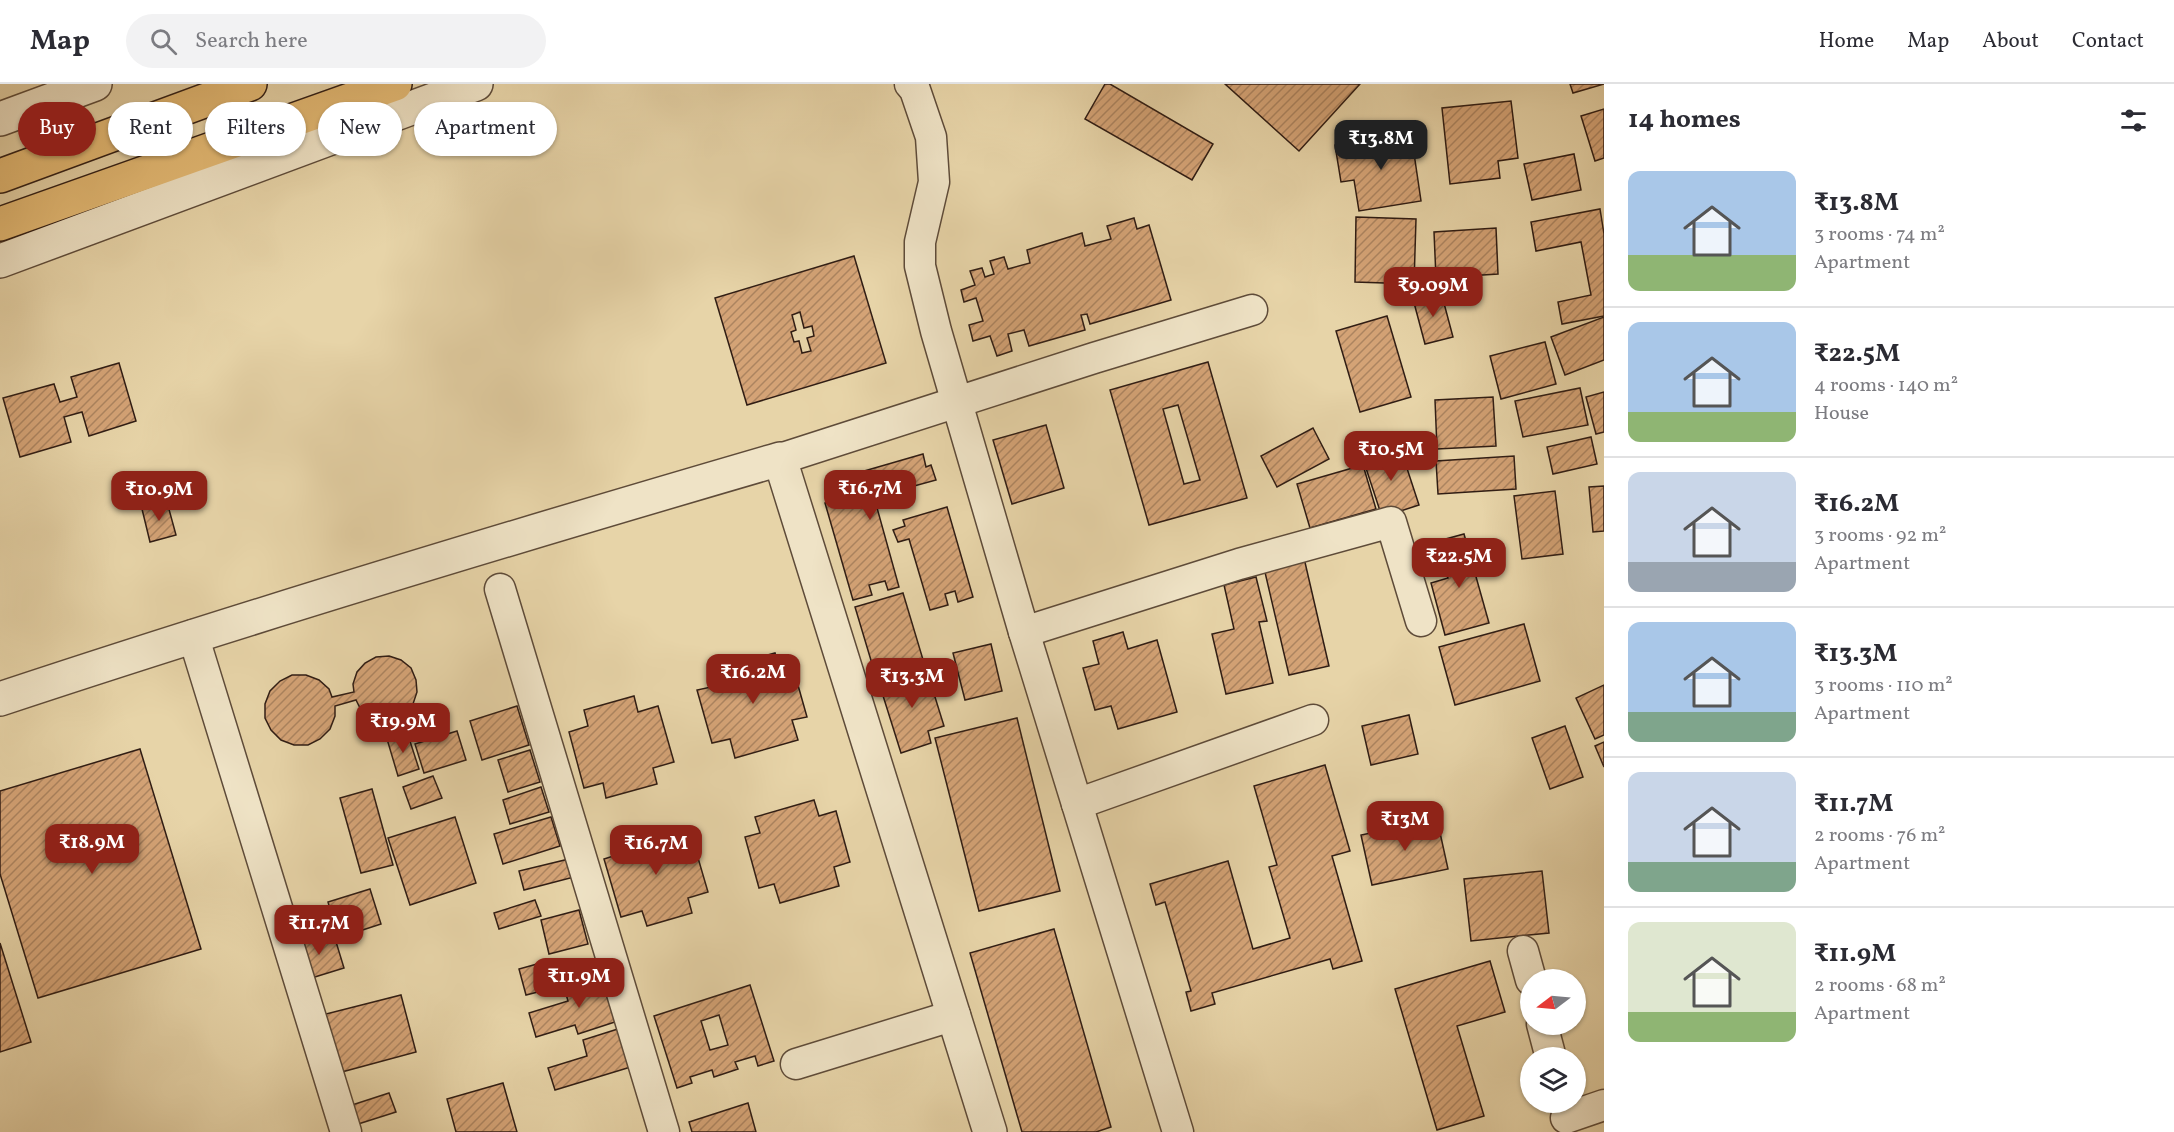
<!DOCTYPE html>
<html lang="en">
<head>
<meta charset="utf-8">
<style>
	:root { --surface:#fff; --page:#f2f2f3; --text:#2b2b33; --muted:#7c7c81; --line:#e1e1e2; --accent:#8f2418 }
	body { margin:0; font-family:Vollkorn,serif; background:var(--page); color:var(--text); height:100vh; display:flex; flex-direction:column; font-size:22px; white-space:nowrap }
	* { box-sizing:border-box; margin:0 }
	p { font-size:20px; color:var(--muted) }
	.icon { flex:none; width:33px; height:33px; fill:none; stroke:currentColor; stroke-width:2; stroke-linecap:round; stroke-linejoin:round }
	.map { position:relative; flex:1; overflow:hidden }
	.panel { display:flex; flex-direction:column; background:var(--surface); width:570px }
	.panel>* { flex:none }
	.guide { position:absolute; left:18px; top:18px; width:570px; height:54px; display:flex; gap:12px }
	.needle { width:39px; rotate:254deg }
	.buttons { position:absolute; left:1520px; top:885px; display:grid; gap:12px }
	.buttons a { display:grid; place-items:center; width:66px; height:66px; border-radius:50%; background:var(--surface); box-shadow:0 2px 4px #0004; font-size:30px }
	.price { position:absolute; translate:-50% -51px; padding:0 14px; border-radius:12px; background:var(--accent); color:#fff; font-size:20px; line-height:39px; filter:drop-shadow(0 2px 3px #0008) }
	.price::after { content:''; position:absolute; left:50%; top:36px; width:18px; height:14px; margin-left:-9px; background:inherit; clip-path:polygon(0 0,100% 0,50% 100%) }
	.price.on { background:#222; color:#fff }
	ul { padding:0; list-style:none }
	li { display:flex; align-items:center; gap:18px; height:150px; padding:0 24px }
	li+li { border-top:2px solid var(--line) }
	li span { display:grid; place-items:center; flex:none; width:168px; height:120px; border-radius:12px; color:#555 }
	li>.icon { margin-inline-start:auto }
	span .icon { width:72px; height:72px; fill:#fffc; stroke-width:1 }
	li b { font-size:26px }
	h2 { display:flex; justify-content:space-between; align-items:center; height:72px; padding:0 24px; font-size:26px }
	.chip { padding:0 21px; border-radius:27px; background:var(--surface); box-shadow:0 2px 4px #0004; font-size:21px; line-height:54px }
	.chip.on { background:var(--accent); color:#fff }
	header { display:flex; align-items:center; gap:36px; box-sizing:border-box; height:84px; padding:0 30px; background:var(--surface); border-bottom:2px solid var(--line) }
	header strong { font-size:28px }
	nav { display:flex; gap:33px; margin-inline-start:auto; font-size:21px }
	.search { width:420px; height:54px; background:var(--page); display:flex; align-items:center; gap:15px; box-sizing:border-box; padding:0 21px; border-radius:33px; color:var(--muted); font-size:22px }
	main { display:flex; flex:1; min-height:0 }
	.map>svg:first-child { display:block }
</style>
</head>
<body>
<header>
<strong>Map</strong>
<div class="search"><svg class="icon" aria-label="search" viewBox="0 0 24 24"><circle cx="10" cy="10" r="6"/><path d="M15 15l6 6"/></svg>Search here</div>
<nav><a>Home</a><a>Map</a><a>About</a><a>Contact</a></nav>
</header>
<main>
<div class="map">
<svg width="1604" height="1048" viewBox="0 0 1604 1048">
	<defs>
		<pattern id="building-hatch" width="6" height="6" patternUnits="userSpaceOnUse" patternTransform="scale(1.5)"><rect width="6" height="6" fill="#d4a376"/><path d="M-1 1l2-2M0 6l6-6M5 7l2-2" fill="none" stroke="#ac8460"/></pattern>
	</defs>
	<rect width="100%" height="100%" fill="#e7d4a8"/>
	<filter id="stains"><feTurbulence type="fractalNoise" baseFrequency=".00333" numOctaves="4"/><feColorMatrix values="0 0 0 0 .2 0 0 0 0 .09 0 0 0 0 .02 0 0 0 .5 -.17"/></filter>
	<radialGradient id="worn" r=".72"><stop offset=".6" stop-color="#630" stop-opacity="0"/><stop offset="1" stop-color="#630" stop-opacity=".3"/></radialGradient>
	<g fill="url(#building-hatch)" stroke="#301d14" stroke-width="1.5" fill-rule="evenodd">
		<path d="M1105,0H1110L1213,60L1192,96L1085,35Z"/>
		<path d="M1225,0H1360L1299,67Z"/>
		<path d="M1570,0H1604L1573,9Z"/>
		<path d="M1511,17L1518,74L1498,77L1500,94L1450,100L1442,24Z"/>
		<path d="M1604,25V74L1595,77L1581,32Z"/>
		<path d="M1411,49L1421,117L1359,127L1354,96L1341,98L1335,61Z"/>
		<path d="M1574,70L1581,106L1532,116L1524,80Z"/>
		<path d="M1600,125L1604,150V232L1562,240L1558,218L1591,211L1581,158L1536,167L1531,138Z"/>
		<path d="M1356,133L1416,135L1414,200L1355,198Z"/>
		<path d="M1134,134L1137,145L1149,141L1171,216L1090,240L1087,230L1081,231L1085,246L1029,262L1024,246L1008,250L1012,267L997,272L990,252L973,257L969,241L983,237L976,214L964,218L961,206L975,201L970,187L982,184L985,193L994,190L990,177L1004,173L1008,185L1030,179L1027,166L1082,149L1085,162L1111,155L1107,142Z"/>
		<path d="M1496,144L1498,190L1436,194L1434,148Z"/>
		<path d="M854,172L886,279L747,321L715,214ZM800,228L804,244L812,242L814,252L807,254L811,267L802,269L799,257L794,258L791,248L796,246L792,231Z"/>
		<path d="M1441,208L1453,253L1425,260L1413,215Z"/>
		<path d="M1387,232L1411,313L1360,328L1336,247Z"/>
		<path d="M1604,233V276L1565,291L1551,253Z"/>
		<path d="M1545,258L1556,300L1501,315L1490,272Z"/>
		<path d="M1208,278L1247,414L1149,441L1110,306ZM1178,321L1200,396L1184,400L1163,325Z"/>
		<path d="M119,279L136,337L89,352L82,328L64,333L71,358L20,373L3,314L54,300L60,318L77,313L71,293Z"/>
		<path d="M1580,304L1588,341L1523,353L1515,317Z"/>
		<path d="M1604,308V348L1596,350L1586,313Z"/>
		<path d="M1493,313L1496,362L1437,365L1435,316Z"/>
		<path d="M1046,341L1064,404L1012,420L993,356Z"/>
		<path d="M1313,344L1329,375L1277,403L1261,372Z"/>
		<path d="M1591,353L1597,380L1553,390L1547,363Z"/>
		<path d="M1400,363L1419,421L1382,433L1363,375Z"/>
		<path d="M923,370L926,383L931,381L936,396L874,413L899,503L888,506L885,497L869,501L872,511L853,516L825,419L838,415L833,396Z"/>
		<path d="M1514,372L1516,405L1438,410L1436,377Z"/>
		<path d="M1363,381L1376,425L1310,444L1297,400Z"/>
		<path d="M1604,402V447L1593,448L1589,403Z"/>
		<path d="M1555,407L1563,470L1522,475L1514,412Z"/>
		<path d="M167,418L176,451L150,458L142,425Z"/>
		<path d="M947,423L973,513L958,518L955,507L945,510L948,521L930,526L909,455L898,458L893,446L905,442L903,436Z"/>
		<path d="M1464,450L1489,539L1445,551L1431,499L1448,494L1438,457Z"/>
		<path d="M1304,474L1329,582L1289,591L1264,484Z"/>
		<path d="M1256,493L1267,537L1259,538L1273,599L1226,610L1212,550L1234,545L1224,501Z"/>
		<path d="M903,509L924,579L876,593L855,523Z"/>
		<path d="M1524,540L1540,597L1455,621L1439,563Z"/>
		<path d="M1123,548L1128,565L1157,556L1177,628L1118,645L1111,622L1095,626L1083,584L1099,580L1093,557Z"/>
		<path d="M991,560L1002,607L965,616L953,569Z"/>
		<path d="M775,569L779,583L792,580L807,633L792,636L798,656L735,674L730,655L712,659L697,606L716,602L712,586Z"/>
		<path d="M389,572L401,576L411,584L416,596L417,608L413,620L405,630L394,636H381L369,633L360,624L356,616L335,622V632L330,645L320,655L308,661H294L281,656L271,646L265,634V620L270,607L280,597L292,591H306L319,596L329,605L332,613L354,608L353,600L357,588L365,579L376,573Z"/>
		<path d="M926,584L944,642L928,647L931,659L901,669L879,599Z"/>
		<path d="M1604,601V651L1595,655L1576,614Z"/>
		<path d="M634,612L638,628L658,622L674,678L653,684L657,700L606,714L603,699L584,704L569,648L588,642L584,626Z"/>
		<path d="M517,622L529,661L482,676L470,637Z"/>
		<path d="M1409,631L1418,670L1371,681L1362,642Z"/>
		<path d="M1017,634L1060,807L979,827L935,654Z"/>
		<path d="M1565,642L1583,693L1550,705L1532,654Z"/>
		<path d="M457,647L466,676L424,689L415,660Z"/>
		<path d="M407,648L419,685L398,692L387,655Z"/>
		<path d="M1604,658V683L1595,662Z"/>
		<path d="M140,665L201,865L38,914L0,790V707Z"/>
		<path d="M530,666L540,698L508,708L498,676Z"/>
		<path d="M1325,681L1350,767L1332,772L1362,877L1333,885L1330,875L1212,909L1215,920L1191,927L1186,908L1191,907L1165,818L1156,821L1150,800L1228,777L1253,865L1290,854L1269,783L1277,781L1254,702Z"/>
		<path d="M433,692L442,714L411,725L403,703Z"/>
		<path d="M541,703L549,728L510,740L503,716Z"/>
		<path d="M372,705L393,781L361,789L340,714Z"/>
		<path d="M814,716L819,732L836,727L850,778L834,783L839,802L780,819L774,800L759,804L745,753L760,749L755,733Z"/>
		<path d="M455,733L476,799L410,821L388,754Z"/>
		<path d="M551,733L560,762L503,780L494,750Z"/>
		<path d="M1437,735L1448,785L1372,801L1361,751Z"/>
		<path d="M667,742L671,755L691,750L708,808L688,814L692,829L647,842L642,827L621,833L604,775L626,768L622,755Z"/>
		<path d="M569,775L574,793L524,806L519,787Z"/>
		<path d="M1542,787L1549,849L1471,857L1464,795Z"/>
		<path d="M370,805L381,840L338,854L328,818Z"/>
		<path d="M535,816L541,832L499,845L494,829Z"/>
		<path d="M579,826L588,860L549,870L541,836Z"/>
		<path d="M1054,845L1111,1043L1096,1048H1022L970,869Z"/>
		<path d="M333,848L344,884L305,896L294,860Z"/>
		<path d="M0,859L31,958L0,968Z"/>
		<path d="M555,875L561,902L526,911L519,885Z"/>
		<path d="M1490,877L1505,928L1457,942L1484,1032L1437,1046L1395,905Z"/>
		<path d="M606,890L621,936L578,950L575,941L536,953L529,929L568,917L564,903Z"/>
		<path d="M750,901L774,977L758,982L755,972L735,978L738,985L714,993L712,986L690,993L692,999L677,1004L654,932ZM719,931L728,961L710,966L701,937Z"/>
		<path d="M401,911L416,968L338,989L322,931Z"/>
		<path d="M621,944L634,982L555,1006L548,984L587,972L583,956Z"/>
		<path d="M503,999L517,1048H456L447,1015Z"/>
		<path d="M389,1009L396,1028L355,1041L349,1022Z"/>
		<path d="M748,1019L756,1048H692L689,1038Z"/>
	</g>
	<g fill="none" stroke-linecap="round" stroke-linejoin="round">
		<g stroke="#5e4b39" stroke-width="33">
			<g id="minor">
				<path d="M910,0L915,6L931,53L934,98L920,158V182L936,247L1024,548L1178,1048"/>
				<path d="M780,375L1094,274L1252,226"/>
				<path d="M500,505L664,1048"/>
				<path d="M1024,548L1239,480L1391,438L1421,537"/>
				<path d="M193,551L346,1048"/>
				<path d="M1077,720L1313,636"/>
				<path d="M1523,867L1531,896"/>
				<path d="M1542,940L1551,974"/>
				<path d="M796,980L955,931"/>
				<path d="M1566,1034L1604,1021"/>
			</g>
		</g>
		<g stroke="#5e4b39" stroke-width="36">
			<g id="tertiary">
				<path d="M0,35L95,0"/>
				<path d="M0,177L476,0"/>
				<path d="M0,615C259,529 519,451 780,375L990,1048"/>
			</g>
		</g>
		<g stroke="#301d14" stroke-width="36">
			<g id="trunk">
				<path d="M0,92L250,0"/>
				<path d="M0,140L395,0"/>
			</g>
		</g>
		<use href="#minor" stroke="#efe3c6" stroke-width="30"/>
		<use href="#tertiary" stroke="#efe3c6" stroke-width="33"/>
		<use href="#trunk" stroke="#e4ba74" stroke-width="33"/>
	</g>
	<rect width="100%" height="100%" filter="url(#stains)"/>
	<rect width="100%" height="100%" fill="url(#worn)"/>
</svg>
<div class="buttons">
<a><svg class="needle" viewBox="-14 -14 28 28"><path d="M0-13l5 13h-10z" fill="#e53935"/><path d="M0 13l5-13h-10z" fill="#7c7c81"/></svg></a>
<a><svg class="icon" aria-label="layers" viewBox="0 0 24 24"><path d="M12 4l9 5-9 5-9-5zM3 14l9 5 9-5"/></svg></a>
</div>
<b class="price on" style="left:1381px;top:87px">₹13.8M</b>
<b class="price" style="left:1433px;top:234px">₹9.09M</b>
<b class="price" style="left:1391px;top:398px">₹10.5M</b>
<b class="price" style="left:870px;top:437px">₹16.7M</b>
<b class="price" style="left:159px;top:438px">₹10.9M</b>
<b class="price" style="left:1459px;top:505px">₹22.5M</b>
<b class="price" style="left:753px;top:621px">₹16.2M</b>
<b class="price" style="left:912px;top:625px">₹13.3M</b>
<b class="price" style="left:403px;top:670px">₹19.9M</b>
<b class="price" style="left:1405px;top:768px">₹13M</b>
<b class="price" style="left:92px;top:791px">₹18.9M</b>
<b class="price" style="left:656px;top:792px">₹16.7M</b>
<b class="price" style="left:319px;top:872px">₹11.7M</b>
<b class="price" style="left:579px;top:925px">₹11.9M</b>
<div class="guide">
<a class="chip on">Buy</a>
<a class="chip">Rent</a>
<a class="chip">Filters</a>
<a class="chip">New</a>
<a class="chip">Apartment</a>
</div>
</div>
<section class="panel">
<h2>14 homes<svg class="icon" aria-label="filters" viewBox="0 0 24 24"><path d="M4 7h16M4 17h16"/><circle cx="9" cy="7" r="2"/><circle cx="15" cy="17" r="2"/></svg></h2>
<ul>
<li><span style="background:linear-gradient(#a9c7e8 70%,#8fb573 0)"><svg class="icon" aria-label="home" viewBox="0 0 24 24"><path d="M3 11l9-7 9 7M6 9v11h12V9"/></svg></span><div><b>₹13.8M</b><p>3 rooms · 74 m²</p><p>Apartment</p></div></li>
<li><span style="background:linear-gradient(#a9c7e8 75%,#8fb573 0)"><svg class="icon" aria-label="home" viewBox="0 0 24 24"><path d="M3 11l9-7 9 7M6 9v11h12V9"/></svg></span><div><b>₹22.5M</b><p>4 rooms · 140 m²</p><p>House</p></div></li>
<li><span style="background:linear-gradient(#c9d6e8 75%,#9aa5b1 0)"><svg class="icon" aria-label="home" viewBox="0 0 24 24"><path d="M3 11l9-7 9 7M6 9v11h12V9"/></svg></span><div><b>₹16.2M</b><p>3 rooms · 92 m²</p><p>Apartment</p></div></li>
<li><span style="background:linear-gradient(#a9c7e8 75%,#7fa58c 0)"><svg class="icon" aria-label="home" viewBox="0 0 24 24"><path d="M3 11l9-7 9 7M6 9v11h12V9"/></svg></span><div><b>₹13.3M</b><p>3 rooms · 110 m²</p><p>Apartment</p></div></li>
<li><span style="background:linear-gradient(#c9d6e8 75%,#7fa58c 0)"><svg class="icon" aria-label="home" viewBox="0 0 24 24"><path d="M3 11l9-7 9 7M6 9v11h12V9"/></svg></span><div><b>₹11.7M</b><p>2 rooms · 76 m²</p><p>Apartment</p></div></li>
<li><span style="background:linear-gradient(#dfe7d0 75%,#8fb573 0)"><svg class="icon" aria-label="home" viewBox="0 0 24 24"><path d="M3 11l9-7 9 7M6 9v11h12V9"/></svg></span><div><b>₹11.9M</b><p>2 rooms · 68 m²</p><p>Apartment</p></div></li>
</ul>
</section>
</main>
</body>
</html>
